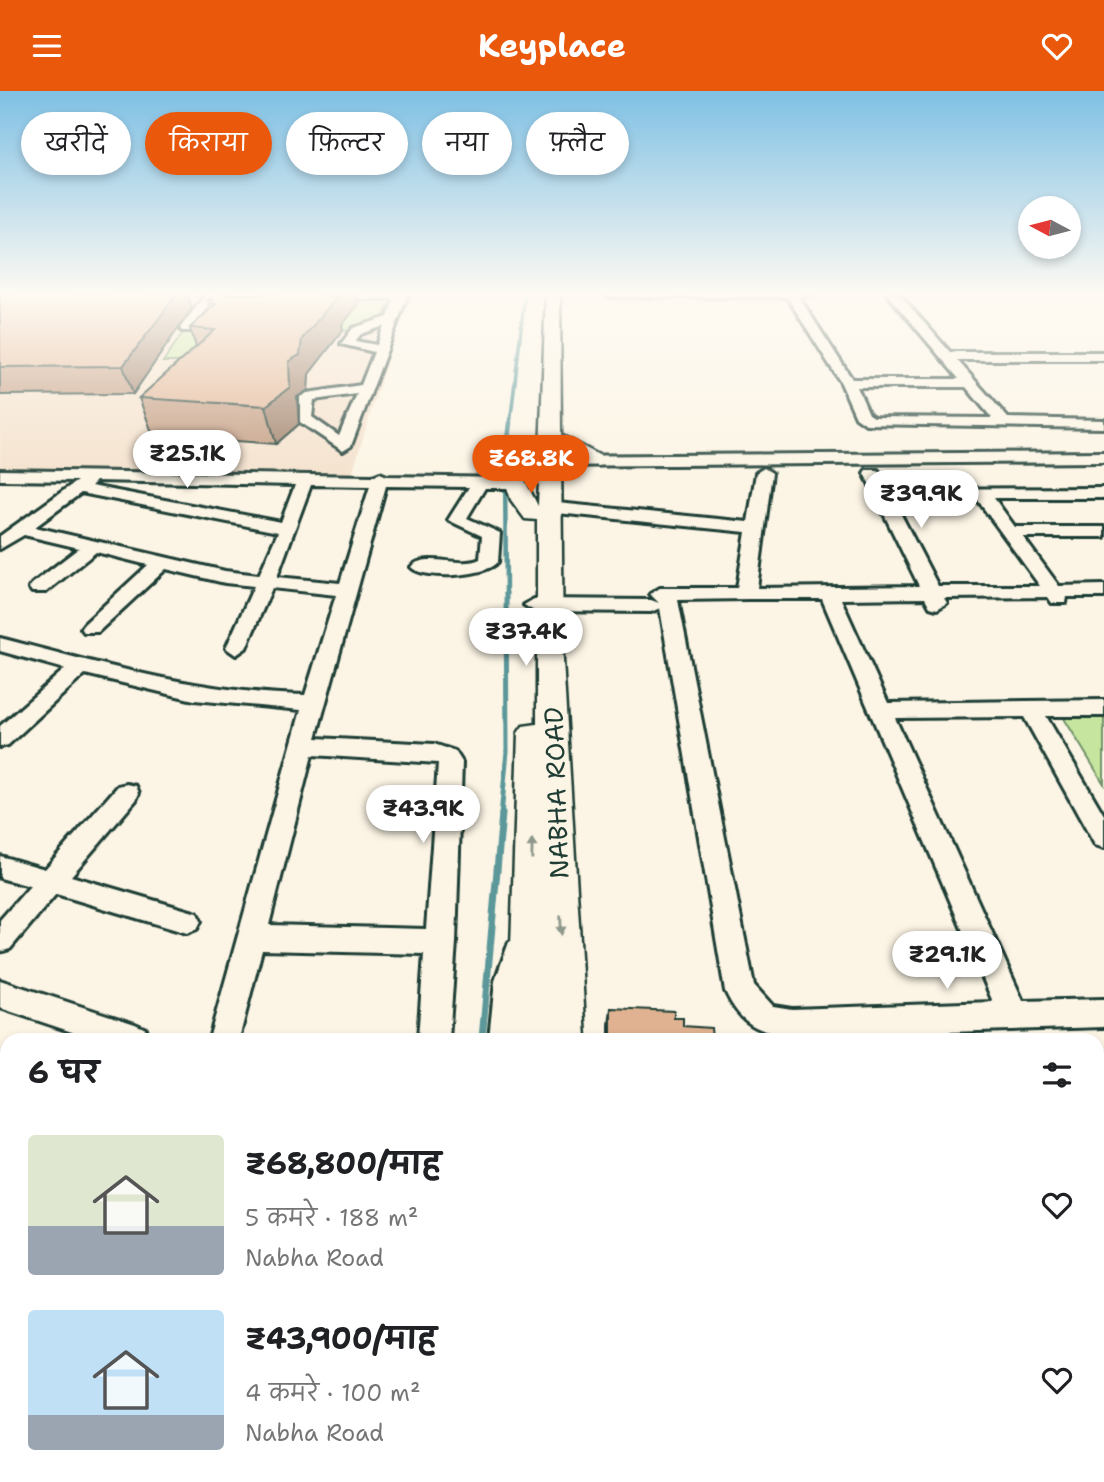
<!DOCTYPE html>
<html lang="hi">
<head>
<meta charset="utf-8">
<style>
	:root { --surface:#fff; --page:#f2f2f2; --text:#202124; --muted:#757577; --accent:#ea580c }
	body { margin:0; font-family:"Shantell Sans","Playpen Sans Deva",sans-serif; background:var(--page); color:var(--text); height:100vh; display:flex; flex-direction:column; font-size:26px; white-space:nowrap }
	* { box-sizing:border-box; margin:0 }
	p { font-size:23px; color:var(--muted) }
	.icon { flex:none; width:38px; height:38px; fill:none; stroke:currentColor; stroke-width:2; stroke-linecap:round; stroke-linejoin:round }
	.map { position:relative; flex:1; overflow:hidden }
	.details { position:absolute; left:0px; top:942px; width:1104px; height:450px; display:flex; flex-direction:column; background:var(--surface); border-radius:21px 21px 0 0; box-shadow:0 4px 10px #0003 }
	.details>* { flex:none }
	.top-card { position:absolute; left:21px; top:21px; width:700px; height:63px; display:flex; gap:14px }
	.needle { width:46px; rotate:277deg }
	.controls { position:absolute; left:1018px; top:105px; display:grid; gap:14px }
	.controls a { display:grid; place-items:center; width:63px; height:63px; border-radius:50%; background:var(--surface); box-shadow:0 4px 10px #0003; font-size:35px }
	.price { position:absolute; translate:-50% -60px; padding:0 16px; border-radius:24px; background:#fff; color:#222; font-size:23px; line-height:46px; filter:drop-shadow(0 2px 4px #0008) }
	.price::after { content:''; position:absolute; left:50%; top:42px; width:21px; height:16px; margin-left:-10px; background:inherit; clip-path:polygon(0 0,100% 0,50% 100%) }
	.price.active { background:var(--accent); color:#fff }
	ul { padding:0; list-style:none }
	li { display:flex; align-items:center; gap:21px; height:175px; padding:0 28px }
	li span { display:grid; place-items:center; flex:none; width:196px; height:140px; border-radius:7px; color:#555 }
	li>.icon { margin-inline-start:auto }
	span .icon { width:84px; height:84px; fill:#fffc; stroke-width:1 }
	li b { font-size:30px }
	h2 { display:flex; justify-content:space-between; align-items:center; height:84px; padding:0 28px; font-size:30px }
	.chip { padding:0 24px; border-radius:32px; background:var(--surface); box-shadow:0 4px 10px #0003; font-size:24px; line-height:63px }
	.chip.active { background:var(--accent); color:#fff }
	header { display:flex; justify-content:space-between; align-items:center; height:91px; padding:0 28px; background:var(--accent); color:#fff; font-size:32px; font-weight:700 }
	.map>svg:first-child { display:block }
</style>
</head>
<body>
<header><svg class="icon" aria-label="menu" viewBox="0 0 24 24"><path d="M4 6h16M4 12h16M4 18h16"/></svg>Keyplace<svg class="icon" aria-label="heart" viewBox="0 0 24 24"><path d="M12 20l-8-8c-3-5 5-10 8-4 3-6 11-1 8 4z"/></svg></header>
<div class="map">
<svg width="1104" height="1391" viewBox="0 0 1104 1391">
	<rect width="100%" height="100%" fill="#fcf5e5"/>
	<filter id="ink" filterUnits="userSpaceOnUse"><feTurbulence type="fractalNoise" baseFrequency=".0143" numOctaves="2"/><feDisplacementMap in="SourceGraphic" scale="14" xChannelSelector="R" yChannelSelector="G"/><feConvolveMatrix kernelMatrix="1 2 1 2 8 2 1 2 1" color-interpolation-filters="sRGB"/></filter>
	<g filter="url(#ink)">
		<path fill="#f4e1cc" d="M0,203H408L352,382L328,383L0,379Z"/>
		<g fill="#c6e69f" stroke="#72926a" stroke-width="2">
			<path d="M215,203H393L382,229L353,240L338,239L197,271H163L186,237Z"/>
			<path d="M1062,624H1104V693Z"/>
		</g>
		<g fill="none" stroke-linecap="round" stroke-linejoin="round">
			<path stroke="#5b979a" stroke-width="3.5" d="M510,334L525,203"/>
			<path stroke="#5b979a" stroke-width="4.5" d="M506,503L505,372L510,332"/>
			<path stroke="#5b979a" stroke-width="5" d="M501,725L507,660L506,502"/>
			<path stroke="#5b979a" stroke-width="7" d="M482,948L502,723"/>
			<path stroke="#5b979a" stroke-width="10" d="M460,1384V1391"/>
			<g stroke="#1f3d34" stroke-width="6">
				<g id="minor">
					<path d="M206,203H218L190,240H182L180,237Z"/>
					<path d="M319,203H408L351,355L343,360L300,331V306L307,302L361,294L374,261L341,253L353,237L388,226L394,208H323L319,207ZM384,235L377,254L355,250L361,243ZM357,303L339,345L312,326L314,309Z"/>
					<path d="M603,203H814L799,206L852,288H959L887,203H899L950,261H1104V269H957L1008,327L1104,329V337L866,333L856,326L841,292L787,206H609ZM857,296H966L992,327L874,326L869,323Z"/>
					<path d="M1104,361V371L536,375L528,370L536,365Z"/>
					<path d="M531,376H548L556,381L548,386H534L509,397H485L467,427L500,442L498,471C486,486 423,489 411,476C425,460 461,478 480,468L482,445L448,429L469,396L386,395L316,647L434,653L455,660L462,671L456,851L449,948H418L424,863L262,859L239,948H209L301,619L194,609L85,583L8,654L0,656V635L65,578L0,560V547C101,573 200,602 305,604L336,504L272,497L246,557L236,564L226,557L254,495L225,492L166,478L98,541H84L81,537L84,533L148,474L96,461L46,501H32L29,497L32,493L79,457L24,444L0,458V445L77,390L0,389V379L373,385L380,382L387,385L506,387ZM96,390L295,394L281,431L91,395ZM311,394L370,395L340,492L277,486ZM81,402L278,441L259,484L225,480L35,436ZM312,664L438,672L426,838L269,834Z"/>
					<path d="M764,377L772,382L757,497L919,495L864,382L866,379H878L888,398L1104,397V407H994L1015,436H1104V446H1023L1059,495L1104,494V506H1067L1066,512H1052L1048,506L944,507L947,512L937,518L930,516L925,507L841,508L888,612L1104,609V625H1046L1104,724V757L1095,754L1024,626L895,627L1023,910L1104,908V936L792,946C758,941 740,933 725,900L660,517L651,521L534,520L524,514L534,508L651,509L659,512L650,503L660,497H737L746,441L547,421L538,416L547,411L748,431L756,382ZM893,408H977L1040,495H938ZM748,508H822L993,911L792,918L773,915L754,894L678,509Z"/>
					<path d="M127,693L136,695L139,702L136,709L71,785L197,822L201,830L197,838L187,842L56,803L10,858L0,861V829L30,795L0,787V765L45,778L118,695Z"/>
					<path d="M519,847L529,851L533,860L525,890L520,948H489L495,890L509,851Z"/>
					<path d="M0,889L135,933L146,938L151,948H93L0,917Z"/>
					<path d="M7,1071V1114L0,1117V1074Z"/>
					<path d="M1097,1134L1104,1136V1172L1097,1170Z"/>
					<path d="M76,1384H119L118,1391H74Z"/>
					<path d="M363,1384H405L406,1391H362Z"/>
					<path d="M894,1384H950L953,1391H896Z"/>
				</g>
			</g>
			<g stroke="#1f3d34" stroke-width="5">
				<g id="major">
					<path d="M546,203H560L561,344L608,369L598,375L561,359L563,569L586,948H508L518,642L523,635L537,633V429L525,428L511,409L505,390L516,384L523,386L538,415Z"/>
					<rect x="492" y="1384" width="109" height="7"/>
				</g>
			</g>
			<use href="#minor" fill="#fcf5e5" fill-rule="evenodd"/>
			<use href="#major" fill="#fcf5e5" fill-rule="evenodd"/>
		</g>
		<g fill="#c1997d" stroke="#1f3d34" stroke-width="2">
			<path d="M0,203L192,217L133,303L0,304Z"/>
			<path d="M208,209L358,214L342,234L343,239L309,283L308,299L297,306L299,333L276,353L153,344L139,307L196,256L190,237L210,219Z"/>
			<path d="M611,917L674,927L683,935L712,948H609V934Z"/>
		</g>
		<g fill="#9d7d66" stroke="#1f3d34" stroke-width="2">
			<path d="M177,203H188L192,217L133,303L123,275Z"/>
			<path d="M335,203H356L358,214L342,234L343,239L309,283L308,299L297,306L299,333L276,353L266,315L302,248Z"/>
		</g>
		<g fill="#e0b291" stroke="#1f3d34" stroke-width="2">
			<path d="M0,203H177L123,275L0,276Z"/>
			<path d="M214,203H335L332,206H337L302,248L300,264L289,270L290,296L266,315L139,307L215,239L190,237L216,213H209L213,209H208Z"/>
			<path d="M611,917L674,920V927H683V935L711,937L712,948H611Z"/>
		</g>
		<defs><path id="oneway-solid" d="M-6-.8H1V-3.2L6.5 0L1 3.2V.8H-6Z" transform="scale(1.75)"/></defs>
		<g fill="#8e998c">
			<use href="#oneway-solid" transform="translate(532 758) rotate(-89)"/>
			<use href="#oneway-solid" transform="translate(561 834) rotate(88)"/>
		</g>
	</g>
	<linearGradient id="sky" x2="0" y2="1"><stop stop-color="#7fc0e4"/><stop offset="0.51" stop-color="#fefaf3"/><stop offset="1" stop-color="#fefaf3" stop-opacity="0"/></linearGradient>
	<rect width="1104" height="398" fill="url(#sky)"/>
	<g text-anchor="middle" dominant-baseline="central" stroke-width="5" stroke-linejoin="round" paint-order="stroke">
		<g font-size="26" fill="#1f3d34" stroke="#fcf5e5">
			<text transform="translate(556 702) rotate(-92)">NABHA ROAD</text>
		</g>
	</g>
</svg>
<div class="controls">
<a><svg class="needle" viewBox="-14 -14 28 28"><path d="M0-13l5 13h-10z" fill="#e53935"/><path d="M0 13l5-13h-10z" fill="#757577"/></svg></a>
</div>
<b class="price" style="left:187px;top:399px">₹25.1K</b>
<b class="price active" style="left:531px;top:404px">₹68.8K</b>
<b class="price" style="left:921px;top:439px">₹39.9K</b>
<b class="price" style="left:526px;top:577px">₹37.4K</b>
<b class="price" style="left:423px;top:754px">₹43.9K</b>
<b class="price" style="left:947px;top:900px">₹29.1K</b>
<div class="top-card">
<a class="chip">खरीदें</a>
<a class="chip active">किराया</a>
<a class="chip">फ़िल्टर</a>
<a class="chip">नया</a>
<a class="chip">फ़्लैट</a>
</div>
<section class="details">
<h2>6 घर<svg class="icon" aria-label="filters" viewBox="0 0 24 24"><path d="M4 7h16M4 17h16"/><circle cx="9" cy="7" r="2"/><circle cx="15" cy="17" r="2"/></svg></h2>
<ul>
<li><span style="background:linear-gradient(#dfe7d0 65%,#9aa5b1 0)"><svg class="icon" aria-label="home" viewBox="0 0 24 24"><path d="M3 11l9-7 9 7M6 9v11h12V9"/></svg></span><div><b>₹68,800/माह</b><p>5 कमरे · 188 m²</p><p>Nabha Road</p></div><svg class="icon" aria-label="heart" viewBox="0 0 24 24"><path d="M12 20l-8-8c-3-5 5-10 8-4 3-6 11-1 8 4z"/></svg></li>
<li><span style="background:linear-gradient(#bfe0f5 75%,#9aa5b1 0)"><svg class="icon" aria-label="home" viewBox="0 0 24 24"><path d="M3 11l9-7 9 7M6 9v11h12V9"/></svg></span><div><b>₹43,900/माह</b><p>4 कमरे · 100 m²</p><p>Nabha Road</p></div><svg class="icon" aria-label="heart" viewBox="0 0 24 24"><path d="M12 20l-8-8c-3-5 5-10 8-4 3-6 11-1 8 4z"/></svg></li>
</ul>
</section>
</div>
</body>
</html>
